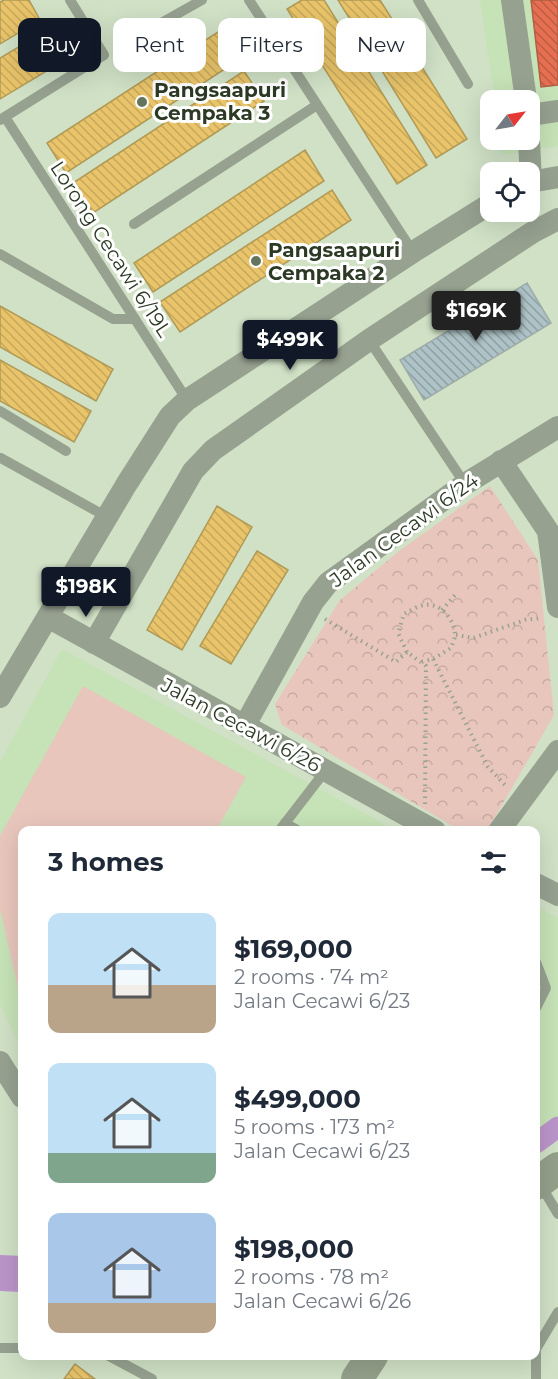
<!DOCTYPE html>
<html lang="en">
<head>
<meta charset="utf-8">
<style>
	:root { --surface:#fff; --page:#f6f6f7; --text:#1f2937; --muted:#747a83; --accent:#111827 }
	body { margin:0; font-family:Montserrat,sans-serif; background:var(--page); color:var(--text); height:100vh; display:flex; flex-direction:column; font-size:22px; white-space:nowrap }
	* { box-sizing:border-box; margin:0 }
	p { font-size:20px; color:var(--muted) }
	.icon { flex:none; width:33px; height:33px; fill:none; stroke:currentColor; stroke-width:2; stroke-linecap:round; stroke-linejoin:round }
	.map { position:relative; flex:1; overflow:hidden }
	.drawer { position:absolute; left:18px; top:826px; width:522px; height:534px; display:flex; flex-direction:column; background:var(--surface); border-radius:12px; box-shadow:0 6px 24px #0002 }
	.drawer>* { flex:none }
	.top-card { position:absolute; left:18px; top:18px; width:522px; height:54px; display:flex; gap:12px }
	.needle { width:39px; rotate:59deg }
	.buttons { position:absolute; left:480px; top:90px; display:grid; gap:12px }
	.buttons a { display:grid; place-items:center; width:60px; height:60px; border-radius:12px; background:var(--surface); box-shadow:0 6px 24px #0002; font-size:30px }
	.price { position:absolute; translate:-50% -51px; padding:0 14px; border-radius:6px; background:var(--accent); color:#fff; font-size:20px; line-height:39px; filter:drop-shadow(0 2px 3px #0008) }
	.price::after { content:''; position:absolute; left:50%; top:36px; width:18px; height:14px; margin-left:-9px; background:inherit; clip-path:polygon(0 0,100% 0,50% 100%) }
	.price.active { background:#222; color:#fff }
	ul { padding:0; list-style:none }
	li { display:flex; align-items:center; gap:18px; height:150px; padding:0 30px }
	li span { display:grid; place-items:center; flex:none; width:168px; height:120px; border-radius:12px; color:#555 }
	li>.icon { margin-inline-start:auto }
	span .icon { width:72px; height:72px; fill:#fffc; stroke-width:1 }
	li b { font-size:26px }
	h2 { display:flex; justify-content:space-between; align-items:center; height:72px; padding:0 30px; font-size:26px }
	.tag { padding:0 21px; border-radius:12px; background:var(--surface); box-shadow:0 6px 24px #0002; font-size:21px; line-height:54px }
	.tag.active { background:var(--accent); color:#fff }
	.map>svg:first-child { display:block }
</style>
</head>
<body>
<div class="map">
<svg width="558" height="1379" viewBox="0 0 558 1379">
	<defs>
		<pattern id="park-crowns" width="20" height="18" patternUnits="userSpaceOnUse" patternTransform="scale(1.5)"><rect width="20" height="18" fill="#e8c6bc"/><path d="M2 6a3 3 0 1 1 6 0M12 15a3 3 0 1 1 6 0" fill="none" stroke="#c7aba1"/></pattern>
		<pattern id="homes-back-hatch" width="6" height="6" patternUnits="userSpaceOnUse" patternTransform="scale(1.5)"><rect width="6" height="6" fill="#e9c46a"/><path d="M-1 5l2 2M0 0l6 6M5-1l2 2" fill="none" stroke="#c8a95c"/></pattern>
		<pattern id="shops-back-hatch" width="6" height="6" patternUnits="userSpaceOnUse" patternTransform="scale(1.5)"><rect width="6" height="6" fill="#e76f51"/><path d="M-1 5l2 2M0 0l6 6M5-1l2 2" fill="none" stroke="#bb5c43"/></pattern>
		<pattern id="building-back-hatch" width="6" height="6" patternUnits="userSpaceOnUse" patternTransform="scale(1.5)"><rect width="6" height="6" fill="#aec3c7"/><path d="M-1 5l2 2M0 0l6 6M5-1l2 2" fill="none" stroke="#8e9fa1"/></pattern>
	</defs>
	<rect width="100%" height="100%" fill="#d0e1c6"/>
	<g fill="#c6e2b7">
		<path d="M480,0H558V146L503,155L500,140H530V100H495Z"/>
		<path d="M62,649L397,831H22V1051L0,1004V762Z"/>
		<path d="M536,906L558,918V1115L536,1131Z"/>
	</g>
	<path fill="#e8c6bc" d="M83,686L246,777L216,831H22V1005L0,909V836Z"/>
	<path fill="url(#park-crowns)" d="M490,486L538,560L554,715L490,826L484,831H461L282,725L275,704L340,600L399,551Z"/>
	<g fill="url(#homes-back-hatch)" stroke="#b09a55" stroke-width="1.5">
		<path d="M4,0H29L40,20L0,44V2Z"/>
		<path d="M302,0H324L427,165L397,184L287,9Z"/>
		<path d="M338,0H380L467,139L436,158Z"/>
		<path d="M47,30L65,60L0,99V58Z"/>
		<path d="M218,32L237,61L66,173L47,143Z"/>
		<path d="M244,71L264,101L93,213L73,183Z"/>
		<path d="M305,150L324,181L153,292L134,263Z"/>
		<path d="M332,190L351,220L180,332L160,302Z"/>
		<path d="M0,306L113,369L96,401L0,347Z"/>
		<path d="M0,360L91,411L74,442L0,401Z"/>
		<path d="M217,506L252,527L182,650L147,630Z"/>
		<path d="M257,551L288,570L231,664L200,646Z"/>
		<path d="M75,1364L95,1379H64Z"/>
	</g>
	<path fill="url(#shops-back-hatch)" stroke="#af5f44" stroke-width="1.5" d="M531,0H558V85L541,87Z"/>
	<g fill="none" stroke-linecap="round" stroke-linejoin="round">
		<path stroke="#bb95ca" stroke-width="21" d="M536,1143L558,1127"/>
		<path stroke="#bb95ca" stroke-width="36" d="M0,1273L22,1274"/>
	</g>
	<path fill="url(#building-back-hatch)" stroke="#9eaca8" stroke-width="1.5" d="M527,283L551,323L424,400L400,360Z"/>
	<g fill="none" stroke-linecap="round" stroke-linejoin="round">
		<g stroke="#98a291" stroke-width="4" stroke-dasharray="1.5 4.5" stroke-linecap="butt">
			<path d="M442,610L455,595"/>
			<path d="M325,619L396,662L407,652L426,666L425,804"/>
			<path d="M456,635L473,638L525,620L542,618"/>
			<path d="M407,652L398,633L404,614C412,610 421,603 431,605C444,607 454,621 455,634C455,638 453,643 451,648L433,659L421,662"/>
			<path d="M433,659L488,767L507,787"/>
		</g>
		<g stroke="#96a190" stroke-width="10">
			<path d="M249,0L413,252"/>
			<path d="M418,0L468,84"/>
			<path d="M131,40L202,0"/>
			<path d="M5,117L187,400"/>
			<path d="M0,120L104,55L70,0"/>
			<path d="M134,224L317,105"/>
			<path d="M0,254L113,319H135"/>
			<path d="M369,340L465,484"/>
			<path d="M0,411L66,451"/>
			<path d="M1,458L107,517"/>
			<path d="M285,823L299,831"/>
			<path d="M279,831L326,770"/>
			<path d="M536,962L546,988L536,1008"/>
			<path d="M540,1184L558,1214"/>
			<path d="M0,1348H22"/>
			<path d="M109,1356L152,1379"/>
			<path d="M536,1379V1349L558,1312"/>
		</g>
		<g stroke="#96a190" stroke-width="22">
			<path d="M512,0L526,100"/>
			<path d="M530,115L558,111"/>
			<path d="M529,140L531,181"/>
			<path d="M530,182L558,177"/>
			<path d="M501,461L548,531L558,607"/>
			<path d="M48,617L435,831"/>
			<path d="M94,643L193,471L213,450L369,340L533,232L558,219"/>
			<path d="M0,697L126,485L170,416L187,400L413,252L490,204"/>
			<path d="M245,725L313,602L328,583L465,484L558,427"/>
			<path d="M499,831L558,751"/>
			<path d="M536,884L558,895"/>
			<path d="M0,1062L22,1097"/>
		</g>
		<g stroke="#94a08b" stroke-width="32">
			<path d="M536,1184L558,1168"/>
			<path d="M357,1379L372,1356"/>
		</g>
	</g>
	<g fill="#65745d" stroke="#fff" stroke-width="2">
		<circle cx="142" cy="102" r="6"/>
		<circle cx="256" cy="261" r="6"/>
	</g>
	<g text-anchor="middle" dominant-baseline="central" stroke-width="6" stroke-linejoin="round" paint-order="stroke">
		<g font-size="20" font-weight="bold" fill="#2c3925" stroke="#fff" text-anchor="start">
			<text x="154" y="90">Pangsaapuri<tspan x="154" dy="23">Cempaka 3</tspan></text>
			<text x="268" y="250">Pangsaapuri<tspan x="268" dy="23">Cempaka 2</tspan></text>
		</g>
		<g font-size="20" fill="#2c3925" stroke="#fff">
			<text transform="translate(111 249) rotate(57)">Lorong Cecawi 6/19L</text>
			<text transform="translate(404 530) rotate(-36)">Jalan Cecawi 6/24</text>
			<text transform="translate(241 725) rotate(28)">Jalan Cecawi 6/26</text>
		</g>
	</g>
</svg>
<div class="buttons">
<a><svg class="needle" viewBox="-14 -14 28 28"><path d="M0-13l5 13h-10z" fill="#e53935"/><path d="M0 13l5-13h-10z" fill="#747a83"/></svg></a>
<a><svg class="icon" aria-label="locate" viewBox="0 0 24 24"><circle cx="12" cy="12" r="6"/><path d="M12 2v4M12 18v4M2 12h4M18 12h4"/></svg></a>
</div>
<b class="price active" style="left:476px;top:342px">$169K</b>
<b class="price" style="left:290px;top:371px">$499K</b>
<b class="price" style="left:86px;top:618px">$198K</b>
<div class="top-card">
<a class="tag active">Buy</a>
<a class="tag">Rent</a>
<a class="tag">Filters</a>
<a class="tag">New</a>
</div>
<section class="drawer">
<h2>3 homes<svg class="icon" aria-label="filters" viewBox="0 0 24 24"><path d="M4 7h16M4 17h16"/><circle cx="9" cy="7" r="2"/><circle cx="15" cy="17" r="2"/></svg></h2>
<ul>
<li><span style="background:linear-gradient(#bfe0f5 60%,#b9a48a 0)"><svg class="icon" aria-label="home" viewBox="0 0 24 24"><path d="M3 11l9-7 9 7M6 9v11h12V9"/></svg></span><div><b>$169,000</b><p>2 rooms · 74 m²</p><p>Jalan Cecawi 6/23</p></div></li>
<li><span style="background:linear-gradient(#bfe0f5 75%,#7fa58c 0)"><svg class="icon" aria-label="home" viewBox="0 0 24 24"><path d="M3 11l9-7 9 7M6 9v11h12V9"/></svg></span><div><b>$499,000</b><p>5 rooms · 173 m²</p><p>Jalan Cecawi 6/23</p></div></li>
<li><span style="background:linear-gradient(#a9c7e8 75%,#b9a48a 0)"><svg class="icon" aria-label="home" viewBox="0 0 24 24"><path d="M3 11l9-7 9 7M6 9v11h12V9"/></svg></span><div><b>$198,000</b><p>2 rooms · 78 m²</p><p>Jalan Cecawi 6/26</p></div></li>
</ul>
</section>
</div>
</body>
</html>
